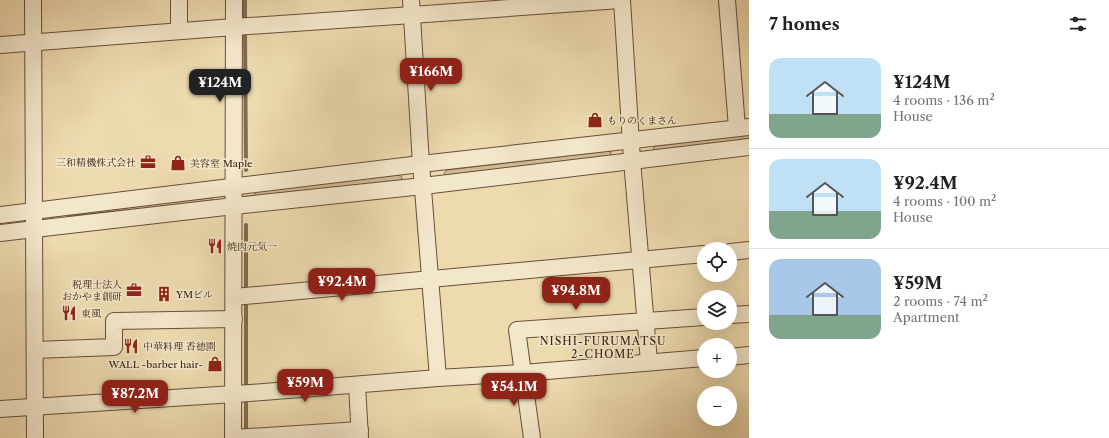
<!DOCTYPE html>
<html lang="en">
<head>
<meta charset="utf-8">
<style>
	:root { --surface:#fff; --page:#f2f2f2; --text:#202124; --muted:#757577; --line:#e0e0e0; --accent:#8f2418 }
	body { margin:0; font-family:"Libre Caslon Text","Noto Serif JP",serif; background:var(--page); color:var(--text); height:100vh; display:flex; flex-direction:column; font-size:15px; white-space:nowrap }
	* { box-sizing:border-box; margin:0 }
	p { font-size:13px; color:var(--muted) }
	.icon { flex:none; width:22px; height:22px; fill:none; stroke:currentColor; stroke-width:2; stroke-linecap:round; stroke-linejoin:round }
	.map { position:relative; flex:1; overflow:hidden }
	.sheet { display:flex; flex-direction:column; background:var(--surface); width:360px }
	.sheet>* { flex:none }
	.fabs { position:absolute; left:697px; top:242px; display:grid; gap:8px }
	.fabs a { display:grid; place-items:center; width:40px; height:40px; border-radius:50%; background:var(--surface); box-shadow:0 4px 16px #0002; font-size:20px }
	.price { position:absolute; translate:-50% -34px; padding:0 9px; border-radius:8px; background:var(--accent); color:#fff; font-size:13px; line-height:26px; filter:drop-shadow(0 1px 2px #0008) }
	.price::after { content:''; position:absolute; left:50%; top:24px; width:12px; height:9px; margin-left:-6px; background:inherit; clip-path:polygon(0 0,100% 0,50% 100%) }
	.price.on { background:#222; color:#fff }
	ul { padding:0; list-style:none }
	li { display:flex; align-items:center; gap:12px; height:100px; padding:0 20px }
	li+li { border-top:1px solid var(--line) }
	li span { display:grid; place-items:center; flex:none; width:112px; height:80px; border-radius:12px; color:#555 }
	li>.icon { margin-inline-start:auto }
	span .icon { width:48px; height:48px; fill:#fffc; stroke-width:1 }
	li b { font-size:17px }
	h2 { display:flex; justify-content:space-between; align-items:center; height:48px; padding:0 20px; font-size:17px }
	main { display:flex; flex:1; min-height:0 }
	.map>svg:first-child { display:block }
</style>
</head>
<body>
<main>
<div class="map">
<svg width="749" height="438" viewBox="0 0 749 438">
	<rect width="100%" height="100%" fill="#eddaaf"/>
	<filter id="stains"><feTurbulence type="fractalNoise" baseFrequency=".005" numOctaves="4"/><feColorMatrix values="0 0 0 0 .2 0 0 0 0 .09 0 0 0 0 .02 0 0 0 .5 -.17"/></filter>
	<radialGradient id="worn" r=".72"><stop offset=".6" stop-color="#630" stop-opacity="0"/><stop offset="1" stop-color="#630" stop-opacity=".3"/></radialGradient>
	<g fill="#cfba94" stroke="#866d52">
		<path d="M749,135V141L654,151L653,149L655,146Z"/>
		<path d="M608,151L611,152L610,157L446,176L444,173L447,170Z"/>
		<path d="M398,175L401,176L402,178L401,181L255,197V193L258,191Z"/>
		<path d="M210,198H212L213,201L157,210H124L67,216L66,214Z"/>
	</g>
	<g fill="none" stroke-linecap="round" stroke-linejoin="round">
		<g stroke="#826a4f" stroke-width="4">
			<path d="M245,24V0"/>
			<path d="M245,30L246,170"/>
			<path d="M246,292V225"/>
			<path d="M246,299V390"/>
			<path d="M246,397V434"/>
		</g>
		<g stroke="#684e37" stroke-width="18">
			<g id="minor">
				<path d="M33,0L35,438"/>
				<path d="M179,0V31"/>
				<path d="M411,0L421,164L438,378"/>
				<path d="M622,0L632,160L649,362"/>
				<path d="M727,0L737,128"/>
				<path d="M0,45L234,27L412,15L620,0"/>
				<path d="M0,215L412,165L749,127"/>
				<path d="M0,233L234,206L423,186L749,147"/>
				<path d="M730,252L749,250"/>
				<path d="M234,297L704,254"/>
				<path d="M730,315L749,314"/>
				<path d="M35,350L114,347V321L234,319"/>
				<path d="M730,357L749,355"/>
				<path d="M357,385L360,438"/>
				<path d="M0,409L250,393L438,378L523,373L704,358"/>
				<path d="M233,438L234,0"/>
				<path d="M233,438L360,430"/>
				<path d="M532,438L517,330L704,317"/>
			</g>
		</g>
		<use href="#minor" stroke="#f3e7cb" stroke-width="16"/>
	</g>
	<defs>
		<g id="shop-bare" transform="scale(1.2)"><path d="M-5-2.5h2.3a2.7 3.5 0 0 1 5.4 0H5L5.5 6h-11ZM-1.5-2.5h3a1.5 2.3 0 0 0-3 0Z" fill="#8f2418" stroke="#f3e7cb" stroke-width="2.5" paint-order="stroke"/></g>
		<g id="office-bare" transform="scale(1.2)"><path d="M-6-3h4V-5.5h4V-3h4V5H-6ZM-1-4.5V-3h2v-1.5ZM-6 0V1H6V0Z" fill="#8f2418" stroke="#f3e7cb" stroke-width="2.5" paint-order="stroke"/></g>
		<g id="restaurant-bare" transform="scale(1.2)"><path d="M-5-6h1v4h1v-4h1v4h1v-4h1v5L-1.5 .5V6h-2V.5L-5-1ZM5-6V6H3V1.5H1.5Q1.5-4 5-6Z" fill="#8f2418" stroke="#f3e7cb" stroke-width="2.5" paint-order="stroke"/></g>
		<g id="building-bare" transform="scale(1.2)"><path d="M-4-6H4V6H1V3H-1V6H-4ZM-2.5-4.3h1.7v1.8h-1.7ZM.8-4.3h1.7v1.8H.8ZM-2.5-1h1.7V.8h-1.7ZM.8-1h1.7V.8H.8Z" fill="#8f2418" stroke="#f3e7cb" stroke-width="2.5" paint-order="stroke"/></g>
	</defs>
	<g fill-rule="evenodd">
		<use href="#shop-bare" x="595" y="120"/>
		<use href="#office-bare" x="148" y="162"/>
		<use href="#shop-bare" x="178" y="163"/>
		<use href="#restaurant-bare" x="215" y="246"/>
		<use href="#office-bare" x="134" y="290"/>
		<use href="#building-bare" x="164" y="294"/>
		<use href="#restaurant-bare" x="69" y="313"/>
		<use href="#restaurant-bare" x="131" y="346"/>
		<use href="#shop-bare" x="215" y="364"/>
	</g>
	<g text-anchor="middle" dominant-baseline="central" stroke-width="3" stroke-linejoin="round" paint-order="stroke">
		<g font-size="10" fill="#3c200f" stroke="#f3e7cb" text-anchor="start">
			<text x="607" y="120">もりのくまさん</text>
			<text x="136" y="162" text-anchor="end">三和精機株式会社</text>
			<text x="190" y="163">美容室 Maple</text>
			<text x="227" y="246">焼肉元気一</text>
			<text x="122" y="284" text-anchor="end">税理士法人<tspan x="122" dy="12">おかやま創研</tspan></text>
			<text x="176" y="294">YMビル</text>
			<text x="81" y="313">東風</text>
			<text x="143" y="346">中華料理 香徳園</text>
			<text x="203" y="364" text-anchor="end">WALL -barber hair-</text>
		</g>
		<g font-size="11" letter-spacing="1" fill="#3c200f" stroke="#f3e7cb">
			<text x="603" y="341">NISHI-FURUMATSU<tspan x="603" dy="13">2-CHOME</tspan></text>
		</g>
	</g>
	<rect width="100%" height="100%" filter="url(#stains)"/>
	<rect width="100%" height="100%" fill="url(#worn)"/>
</svg>
<div class="fabs">
<a><svg class="icon" aria-label="locate" viewBox="0 0 24 24"><circle cx="12" cy="12" r="6"/><path d="M12 2v4M12 18v4M2 12h4M18 12h4"/></svg></a>
<a><svg class="icon" aria-label="layers" viewBox="0 0 24 24"><path d="M12 4l9 5-9 5-9-5zM3 14l9 5 9-5"/></svg></a>
<a>+</a>
<a>−</a>
</div>
<b class="price" style="left:431px;top:92px">¥166M</b>
<b class="price on" style="left:220px;top:103px">¥124M</b>
<b class="price" style="left:342px;top:302px">¥92.4M</b>
<b class="price" style="left:576px;top:311px">¥94.8M</b>
<b class="price" style="left:305px;top:403px">¥59M</b>
<b class="price" style="left:514px;top:407px">¥54.1M</b>
<b class="price" style="left:135px;top:414px">¥87.2M</b>
</div>
<section class="sheet">
<h2>7 homes<svg class="icon" aria-label="filters" viewBox="0 0 24 24"><path d="M4 7h16M4 17h16"/><circle cx="9" cy="7" r="2"/><circle cx="15" cy="17" r="2"/></svg></h2>
<ul>
<li><span style="background:linear-gradient(#bfe0f5 70%,#7fa58c 0)"><svg class="icon" aria-label="home" viewBox="0 0 24 24"><path d="M3 11l9-7 9 7M6 9v11h12V9"/></svg></span><div><b>¥124M</b><p>4 rooms · 136 m²</p><p>House</p></div></li>
<li><span style="background:linear-gradient(#bfe0f5 65%,#7fa58c 0)"><svg class="icon" aria-label="home" viewBox="0 0 24 24"><path d="M3 11l9-7 9 7M6 9v11h12V9"/></svg></span><div><b>¥92.4M</b><p>4 rooms · 100 m²</p><p>House</p></div></li>
<li><span style="background:linear-gradient(#a9c7e8 70%,#7fa58c 0)"><svg class="icon" aria-label="home" viewBox="0 0 24 24"><path d="M3 11l9-7 9 7M6 9v11h12V9"/></svg></span><div><b>¥59M</b><p>2 rooms · 74 m²</p><p>Apartment</p></div></li>
</ul>
</section>
</main>
</body>
</html>
